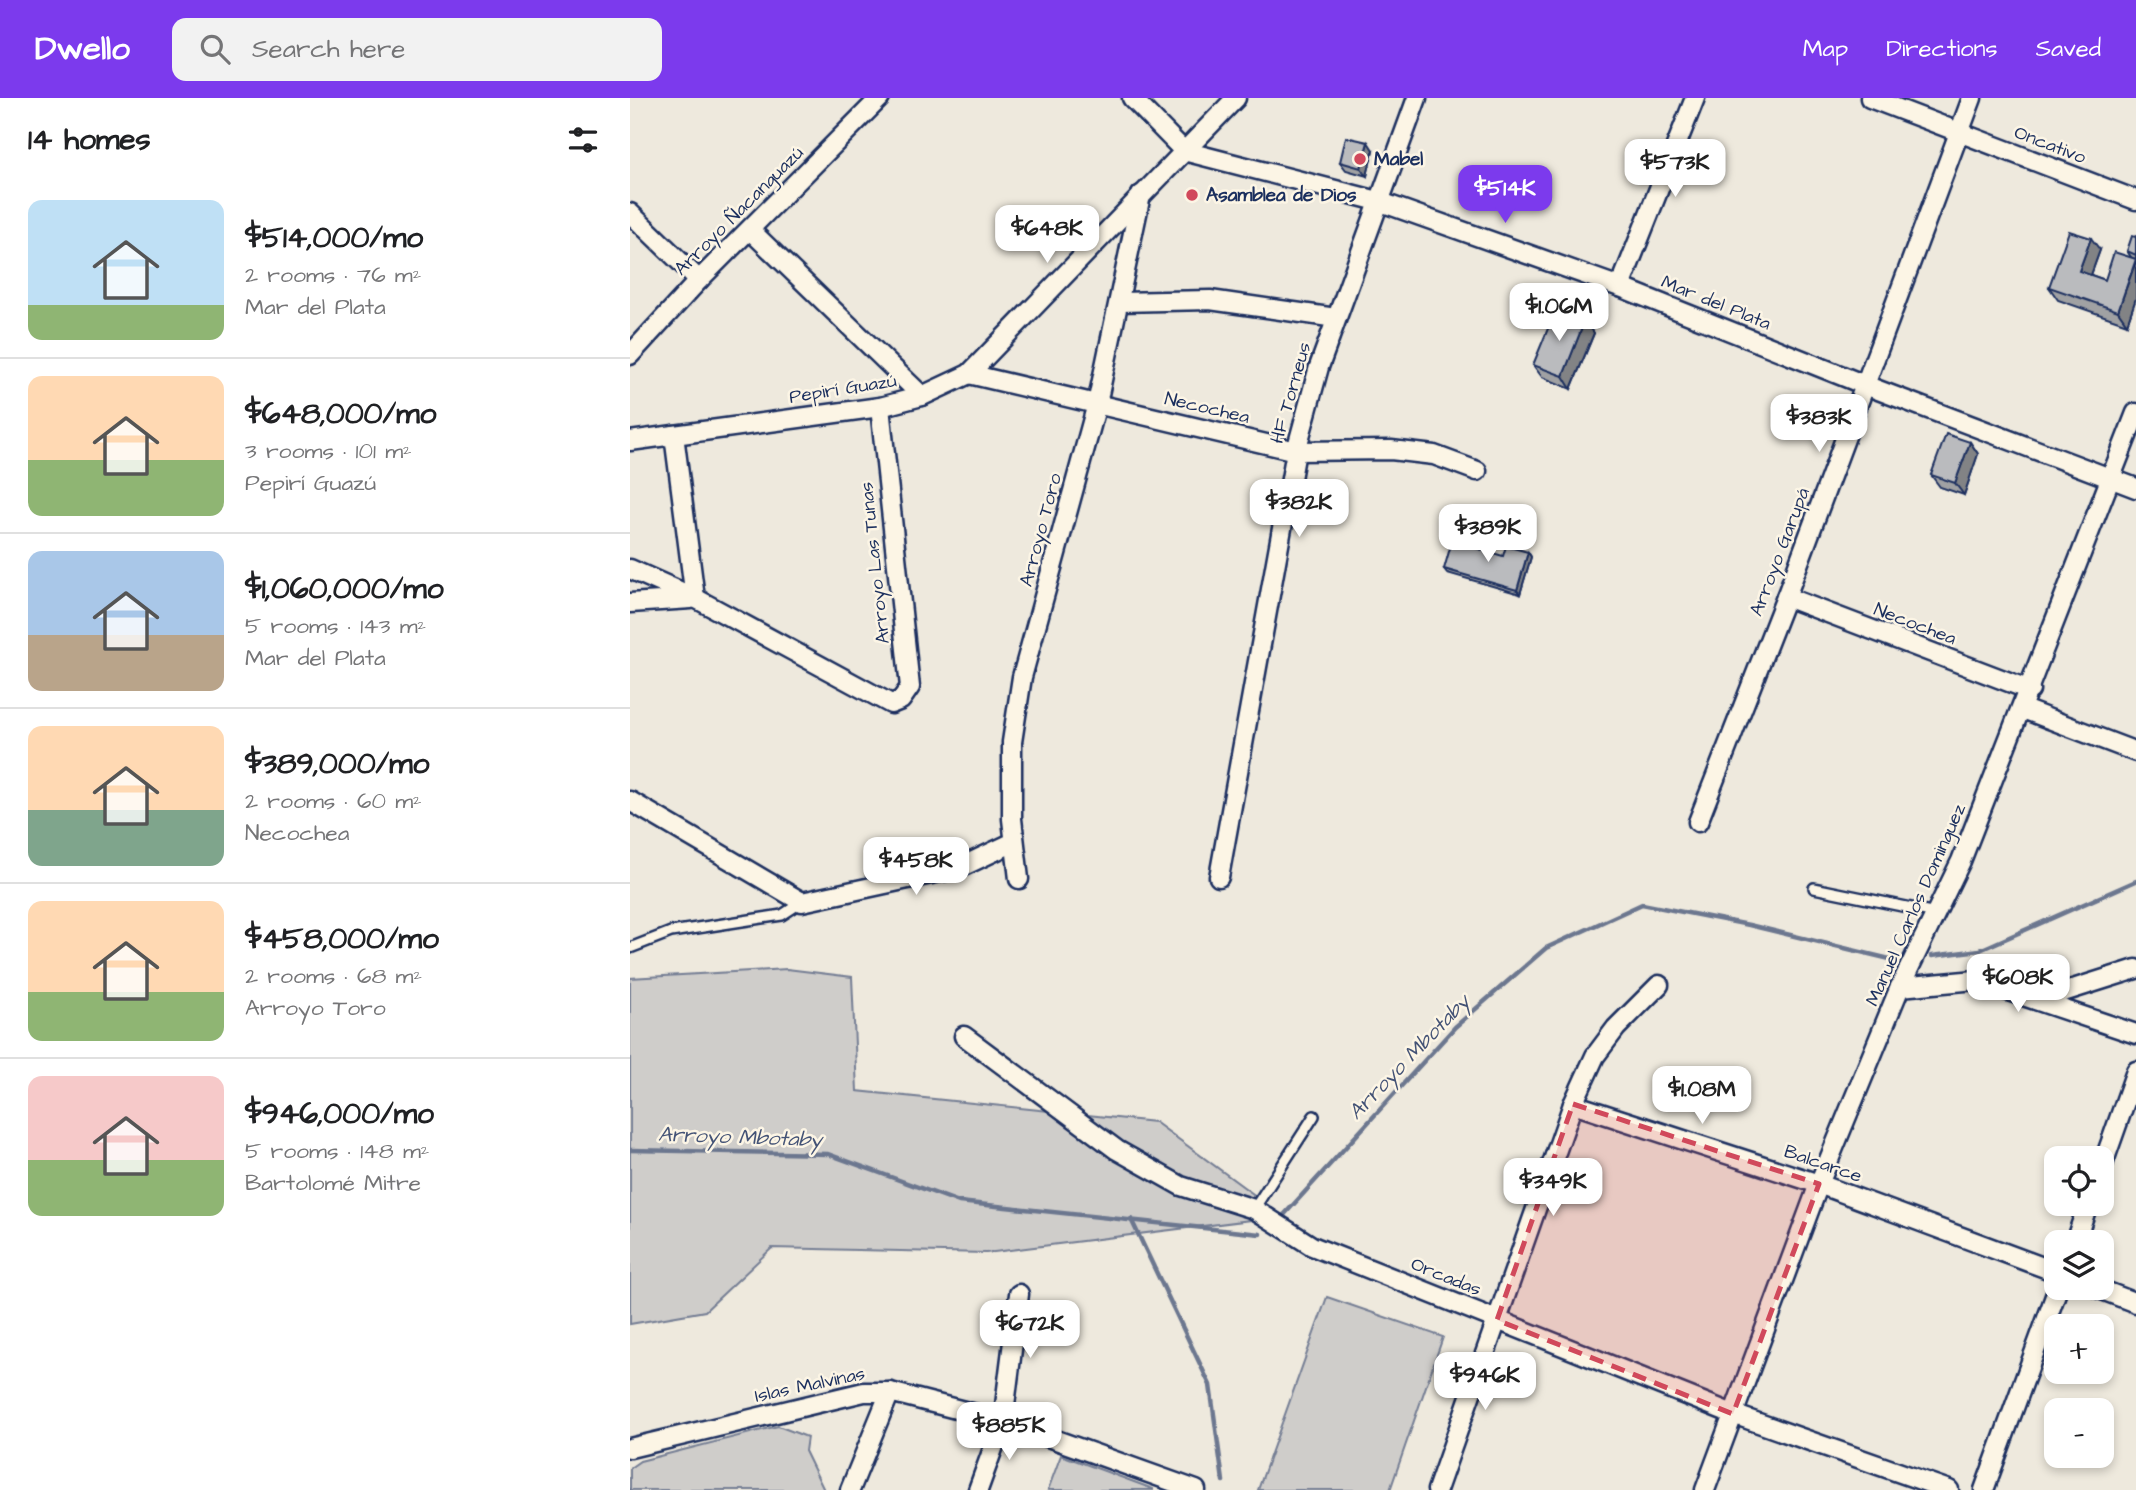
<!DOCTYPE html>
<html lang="en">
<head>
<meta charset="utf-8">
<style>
	:root { --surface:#fff; --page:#f2f2f2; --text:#202124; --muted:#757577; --line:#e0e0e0; --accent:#7c3aed }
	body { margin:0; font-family:"Architects Daughter",sans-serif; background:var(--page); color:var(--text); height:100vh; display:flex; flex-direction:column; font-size:26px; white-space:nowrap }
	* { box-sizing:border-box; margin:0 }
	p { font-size:23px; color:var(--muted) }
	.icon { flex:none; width:38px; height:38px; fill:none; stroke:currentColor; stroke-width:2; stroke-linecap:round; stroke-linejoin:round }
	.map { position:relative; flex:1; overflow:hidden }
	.panel { display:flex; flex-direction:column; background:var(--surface); width:630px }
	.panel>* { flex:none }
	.tools { position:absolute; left:1414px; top:1048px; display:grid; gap:14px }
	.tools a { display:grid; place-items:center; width:70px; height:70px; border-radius:14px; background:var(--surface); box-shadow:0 4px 10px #0003; font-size:35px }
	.price { position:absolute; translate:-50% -60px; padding:0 16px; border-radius:14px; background:#fff; color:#222; font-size:23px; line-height:46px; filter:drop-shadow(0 2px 4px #0008) }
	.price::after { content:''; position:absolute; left:50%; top:42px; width:21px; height:16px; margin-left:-10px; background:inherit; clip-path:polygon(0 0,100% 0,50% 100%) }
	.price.on { background:var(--accent); color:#fff }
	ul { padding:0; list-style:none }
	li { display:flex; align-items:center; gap:21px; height:175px; padding:0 28px }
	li+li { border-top:2px solid var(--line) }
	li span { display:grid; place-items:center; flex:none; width:196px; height:140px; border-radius:14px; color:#555 }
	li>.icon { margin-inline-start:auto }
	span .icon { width:84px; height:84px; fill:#fffc; stroke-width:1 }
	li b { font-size:30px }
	h2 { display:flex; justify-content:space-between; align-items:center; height:84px; padding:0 28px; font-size:30px }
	header { display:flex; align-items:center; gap:42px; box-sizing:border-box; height:98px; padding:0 35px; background:var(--accent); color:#fff }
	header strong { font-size:33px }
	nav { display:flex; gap:38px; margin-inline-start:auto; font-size:24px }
	.search { width:490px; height:63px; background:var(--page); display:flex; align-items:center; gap:18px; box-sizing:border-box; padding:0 24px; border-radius:14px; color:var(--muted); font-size:26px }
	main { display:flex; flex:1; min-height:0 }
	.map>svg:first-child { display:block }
</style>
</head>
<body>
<header>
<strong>Dwello</strong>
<div class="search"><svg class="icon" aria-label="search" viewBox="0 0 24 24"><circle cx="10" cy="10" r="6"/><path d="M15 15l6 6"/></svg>Search here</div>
<nav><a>Map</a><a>Directions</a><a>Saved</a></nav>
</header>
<main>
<section class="panel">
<h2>14 homes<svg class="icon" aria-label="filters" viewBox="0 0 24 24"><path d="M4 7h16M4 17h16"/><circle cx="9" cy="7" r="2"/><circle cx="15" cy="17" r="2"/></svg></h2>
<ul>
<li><span style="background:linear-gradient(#bfe0f5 75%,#8fb573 0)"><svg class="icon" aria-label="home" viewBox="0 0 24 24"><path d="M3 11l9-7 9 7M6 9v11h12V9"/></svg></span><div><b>$514,000/mo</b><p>2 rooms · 76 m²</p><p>Mar del Plata</p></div></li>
<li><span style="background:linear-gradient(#ffd9b3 60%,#8fb573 0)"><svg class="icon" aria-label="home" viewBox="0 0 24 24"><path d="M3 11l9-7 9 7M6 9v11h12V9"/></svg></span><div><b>$648,000/mo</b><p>3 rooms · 101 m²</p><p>Pepirí Guazú</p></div></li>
<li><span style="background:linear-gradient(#a9c7e8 60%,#b9a48a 0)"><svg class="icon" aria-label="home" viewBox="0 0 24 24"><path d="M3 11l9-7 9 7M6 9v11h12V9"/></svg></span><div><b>$1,060,000/mo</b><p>5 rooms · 143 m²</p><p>Mar del Plata</p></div></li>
<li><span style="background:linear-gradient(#ffd9b3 60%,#7fa58c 0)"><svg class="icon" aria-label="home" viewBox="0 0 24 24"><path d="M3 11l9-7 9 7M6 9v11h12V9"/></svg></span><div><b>$389,000/mo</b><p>2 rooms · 60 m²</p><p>Necochea</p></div></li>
<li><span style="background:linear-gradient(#ffd9b3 65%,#8fb573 0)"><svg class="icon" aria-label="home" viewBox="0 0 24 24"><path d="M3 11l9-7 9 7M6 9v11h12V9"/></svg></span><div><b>$458,000/mo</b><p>2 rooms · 68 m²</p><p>Arroyo Toro</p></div></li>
<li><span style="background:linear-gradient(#f6c9c9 60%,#8fb573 0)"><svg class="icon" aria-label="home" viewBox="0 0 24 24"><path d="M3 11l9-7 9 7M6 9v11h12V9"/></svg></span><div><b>$946,000/mo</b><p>5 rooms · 148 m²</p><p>Bartolomé Mitre</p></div></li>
</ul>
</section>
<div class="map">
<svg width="1506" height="1392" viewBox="0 0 1506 1392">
	<rect width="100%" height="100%" fill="#eee9dd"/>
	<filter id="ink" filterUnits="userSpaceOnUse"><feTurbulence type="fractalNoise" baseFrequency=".0143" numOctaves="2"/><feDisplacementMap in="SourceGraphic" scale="14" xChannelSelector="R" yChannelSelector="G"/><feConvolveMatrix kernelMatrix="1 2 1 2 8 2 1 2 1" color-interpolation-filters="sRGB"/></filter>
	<g filter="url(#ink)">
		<g fill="#cfcdca" stroke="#757e94" stroke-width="2">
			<path d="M157,871L222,879L227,993L525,1024L653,1118L356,1155L142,1150L75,1213L0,1226V880Z"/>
			<path d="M697,1199L813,1239L760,1392H628Z"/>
			<path d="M148,1328L177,1339L175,1353L194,1392H0V1370L10,1363Z"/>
			<path d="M431,1357L523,1391V1392H418Z"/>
		</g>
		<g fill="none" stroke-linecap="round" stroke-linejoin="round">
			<g stroke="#6c778f" stroke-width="4.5">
				<path d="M1302,858L1350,852L1506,783"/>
				<path d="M0,1052L198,1056L329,1104L630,1136"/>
				<path d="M653,1118L825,929L916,850L1012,806L1119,827L1264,862"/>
				<path d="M501,1121L580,1287L593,1383"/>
			</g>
			<g stroke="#1b2f5e" stroke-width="14">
				<g id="lane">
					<path d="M1184,790L1306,815"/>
					<path d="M0,850L41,834L152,817L172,804"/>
					<path d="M624,1111L684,1018"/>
				</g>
			</g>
			<g stroke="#1b2f5e" stroke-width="23">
				<g id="street">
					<path d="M502,0L554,53L748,103L990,189L1235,287L1506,390"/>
					<path d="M1240,0L1506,102"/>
					<path d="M0,115L69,182"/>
					<path d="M120,132L292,298"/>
					<path d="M990,189L1065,0"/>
					<path d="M489,204L580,202L706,220"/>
					<path d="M0,257L69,182L250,0"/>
					<path d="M339,276L666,353L761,352L804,357L847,373"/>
					<path d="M44,337L65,500"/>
					<path d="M0,343L250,309L292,298L339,276L606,0"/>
					<path d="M0,471L65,500L261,606L271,602L280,589L250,309"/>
					<path d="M1156,499L1400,592"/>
					<path d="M0,505L61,501"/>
					<path d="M1393,611L1506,654"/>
					<path d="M0,703L172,804L329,770L384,744"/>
					<path d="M1068,724L1156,499L1342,0"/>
					<path d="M589,779L666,353L689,269L787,0"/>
					<path d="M389,781L382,721V644L392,579L467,306L511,97"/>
					<path d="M1270,889L1346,882L1506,936"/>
					<path d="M1408,902L1506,871"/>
					<path d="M334,938L487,1052L551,1088L624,1111L682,1148L1103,1316L1319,1392"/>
					<path d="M943,1006L1189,1086L1426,1174"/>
					<path d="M1472,1069L1506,973"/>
					<path d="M1445,1144L1458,1106"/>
					<path d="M1467,1190L1506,1205"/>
					<path d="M0,1350L234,1294H260L373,1323L566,1392"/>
					<path d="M220,1392L260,1294"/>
					<path d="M348,1392L373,1323L389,1196"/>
					<path d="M807,1392L943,1006L965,958L986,930L1029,887"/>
					<path d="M1075,1392L1189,1086L1270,889L1331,763L1506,315"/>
					<path d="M1354,1392L1428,1190"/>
				</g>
			</g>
			<use href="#lane" stroke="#fcf5e5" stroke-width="9"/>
			<use href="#street" stroke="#fcf5e5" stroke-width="18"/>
		</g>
		<g fill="#a0a1a3" stroke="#1b2f5e" stroke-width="2">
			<path d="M743,52L737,78L716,72L710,64Z"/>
			<path d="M1506,139V200L1497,226L1428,202L1419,189L1470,152L1461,177L1475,182L1501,159L1497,153Z"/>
			<path d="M955,222L964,235L941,291L912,279L903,267Z"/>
			<path d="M1340,344L1348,356L1334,397L1310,389L1301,377Z"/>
			<path d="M898,454L901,459L890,496L817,475L814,471L873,458Z"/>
		</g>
		<g fill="#828385" stroke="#1b2f5e" stroke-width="2">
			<path d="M738,44L743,52L737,78L731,70Z"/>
			<path d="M1461,140L1470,152L1458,185L1449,173Z"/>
			<path d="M1506,163V200L1497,226L1488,213Z"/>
			<path d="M955,222L964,235L941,291L933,278Z"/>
			<path d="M1340,344L1348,356L1334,397L1325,385Z"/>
			<path d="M898,454L901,459L890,496L887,492Z"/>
		</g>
		<g fill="#babbbe" stroke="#1b2f5e" stroke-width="2">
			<path d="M716,39L738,44L731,70L710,64Z"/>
			<path d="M1439,133L1461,140L1449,173L1475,182L1484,154L1506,161L1488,213L1419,189Z"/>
			<path d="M1502,138L1506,139V157L1497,153Z"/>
			<path d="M926,211L955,222L933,278L903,267Z"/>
			<path d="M1316,336L1340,344L1325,385L1301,377Z"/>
			<path d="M822,443L873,458L876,448L898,454L887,492L814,471Z"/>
		</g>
	</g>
	<path fill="#d1495b" fill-opacity="0.2" stroke="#d1495b" stroke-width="5" stroke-dasharray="14 9" stroke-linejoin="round" d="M943,1006L1189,1086L1103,1316L867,1222Z"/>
	<g fill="#d1495b" stroke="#fcf5e5" stroke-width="2.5">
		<circle cx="730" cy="61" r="7"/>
		<circle cx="562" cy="97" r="7"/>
	</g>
	<g text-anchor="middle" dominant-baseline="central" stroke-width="5" stroke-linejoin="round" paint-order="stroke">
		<g font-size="19" fill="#1b2f5e" stroke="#fcf5e5">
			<text transform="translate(1420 47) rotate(21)">Oncativo</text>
			<text transform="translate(109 113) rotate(-45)">Arroyo Ñacanguazú</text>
			<text transform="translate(1086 205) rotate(22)">Mar del Plata</text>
			<text transform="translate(213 291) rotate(-9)">Pepirí Guazú</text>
			<text transform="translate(661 295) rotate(-74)">HF Torneus</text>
			<text transform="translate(577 310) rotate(13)">Necochea</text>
			<text transform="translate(411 432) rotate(-75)">Arroyo Toro</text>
			<text transform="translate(1150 454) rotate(-69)">Arroyo Garupá</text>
			<text transform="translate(245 465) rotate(-96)">Arroyo Las Tunas</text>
			<text transform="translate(1285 526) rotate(21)">Necochea</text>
			<text transform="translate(1286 807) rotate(-66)">Manuel Carlos Dominguez</text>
			<text transform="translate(1193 1066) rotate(19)">Balcarce</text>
			<text transform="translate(816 1179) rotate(22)">Orcadas</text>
			<text transform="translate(180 1287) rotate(-12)">Islas Malvinas</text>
		</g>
		<g font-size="19" font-weight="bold" fill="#1b2f5e" stroke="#fcf5e5" text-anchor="start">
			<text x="744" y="61">Mabel</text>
			<text x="576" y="97">Asamblea de Dios</text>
		</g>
		<g font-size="21" font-style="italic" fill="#445376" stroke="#fcf5e5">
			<text transform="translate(779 959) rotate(-46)">Arroyo Mbotaby</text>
			<text transform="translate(110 1039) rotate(2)">Arroyo Mbotaby</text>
		</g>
	</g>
</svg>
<div class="tools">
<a><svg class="icon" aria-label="locate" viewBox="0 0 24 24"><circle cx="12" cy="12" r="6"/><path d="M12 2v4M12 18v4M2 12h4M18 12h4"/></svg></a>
<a><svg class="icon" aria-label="layers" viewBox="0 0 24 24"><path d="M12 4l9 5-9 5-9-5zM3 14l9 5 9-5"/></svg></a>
<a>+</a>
<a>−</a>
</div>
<b class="price" style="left:1045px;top:101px">$573K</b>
<b class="price on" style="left:875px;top:127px">$514K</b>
<b class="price" style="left:417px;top:167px">$648K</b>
<b class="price" style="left:929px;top:245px">$1.06M</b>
<b class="price" style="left:1189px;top:356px">$383K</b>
<b class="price" style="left:669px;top:441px">$382K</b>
<b class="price" style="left:858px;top:466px">$389K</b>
<b class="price" style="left:286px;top:799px">$458K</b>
<b class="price" style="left:1388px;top:916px">$608K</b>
<b class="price" style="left:1072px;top:1028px">$1.08M</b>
<b class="price" style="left:923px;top:1120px">$349K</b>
<b class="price" style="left:400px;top:1262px">$672K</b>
<b class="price" style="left:855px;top:1314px">$946K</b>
<b class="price" style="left:379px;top:1364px">$885K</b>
</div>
</main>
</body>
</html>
